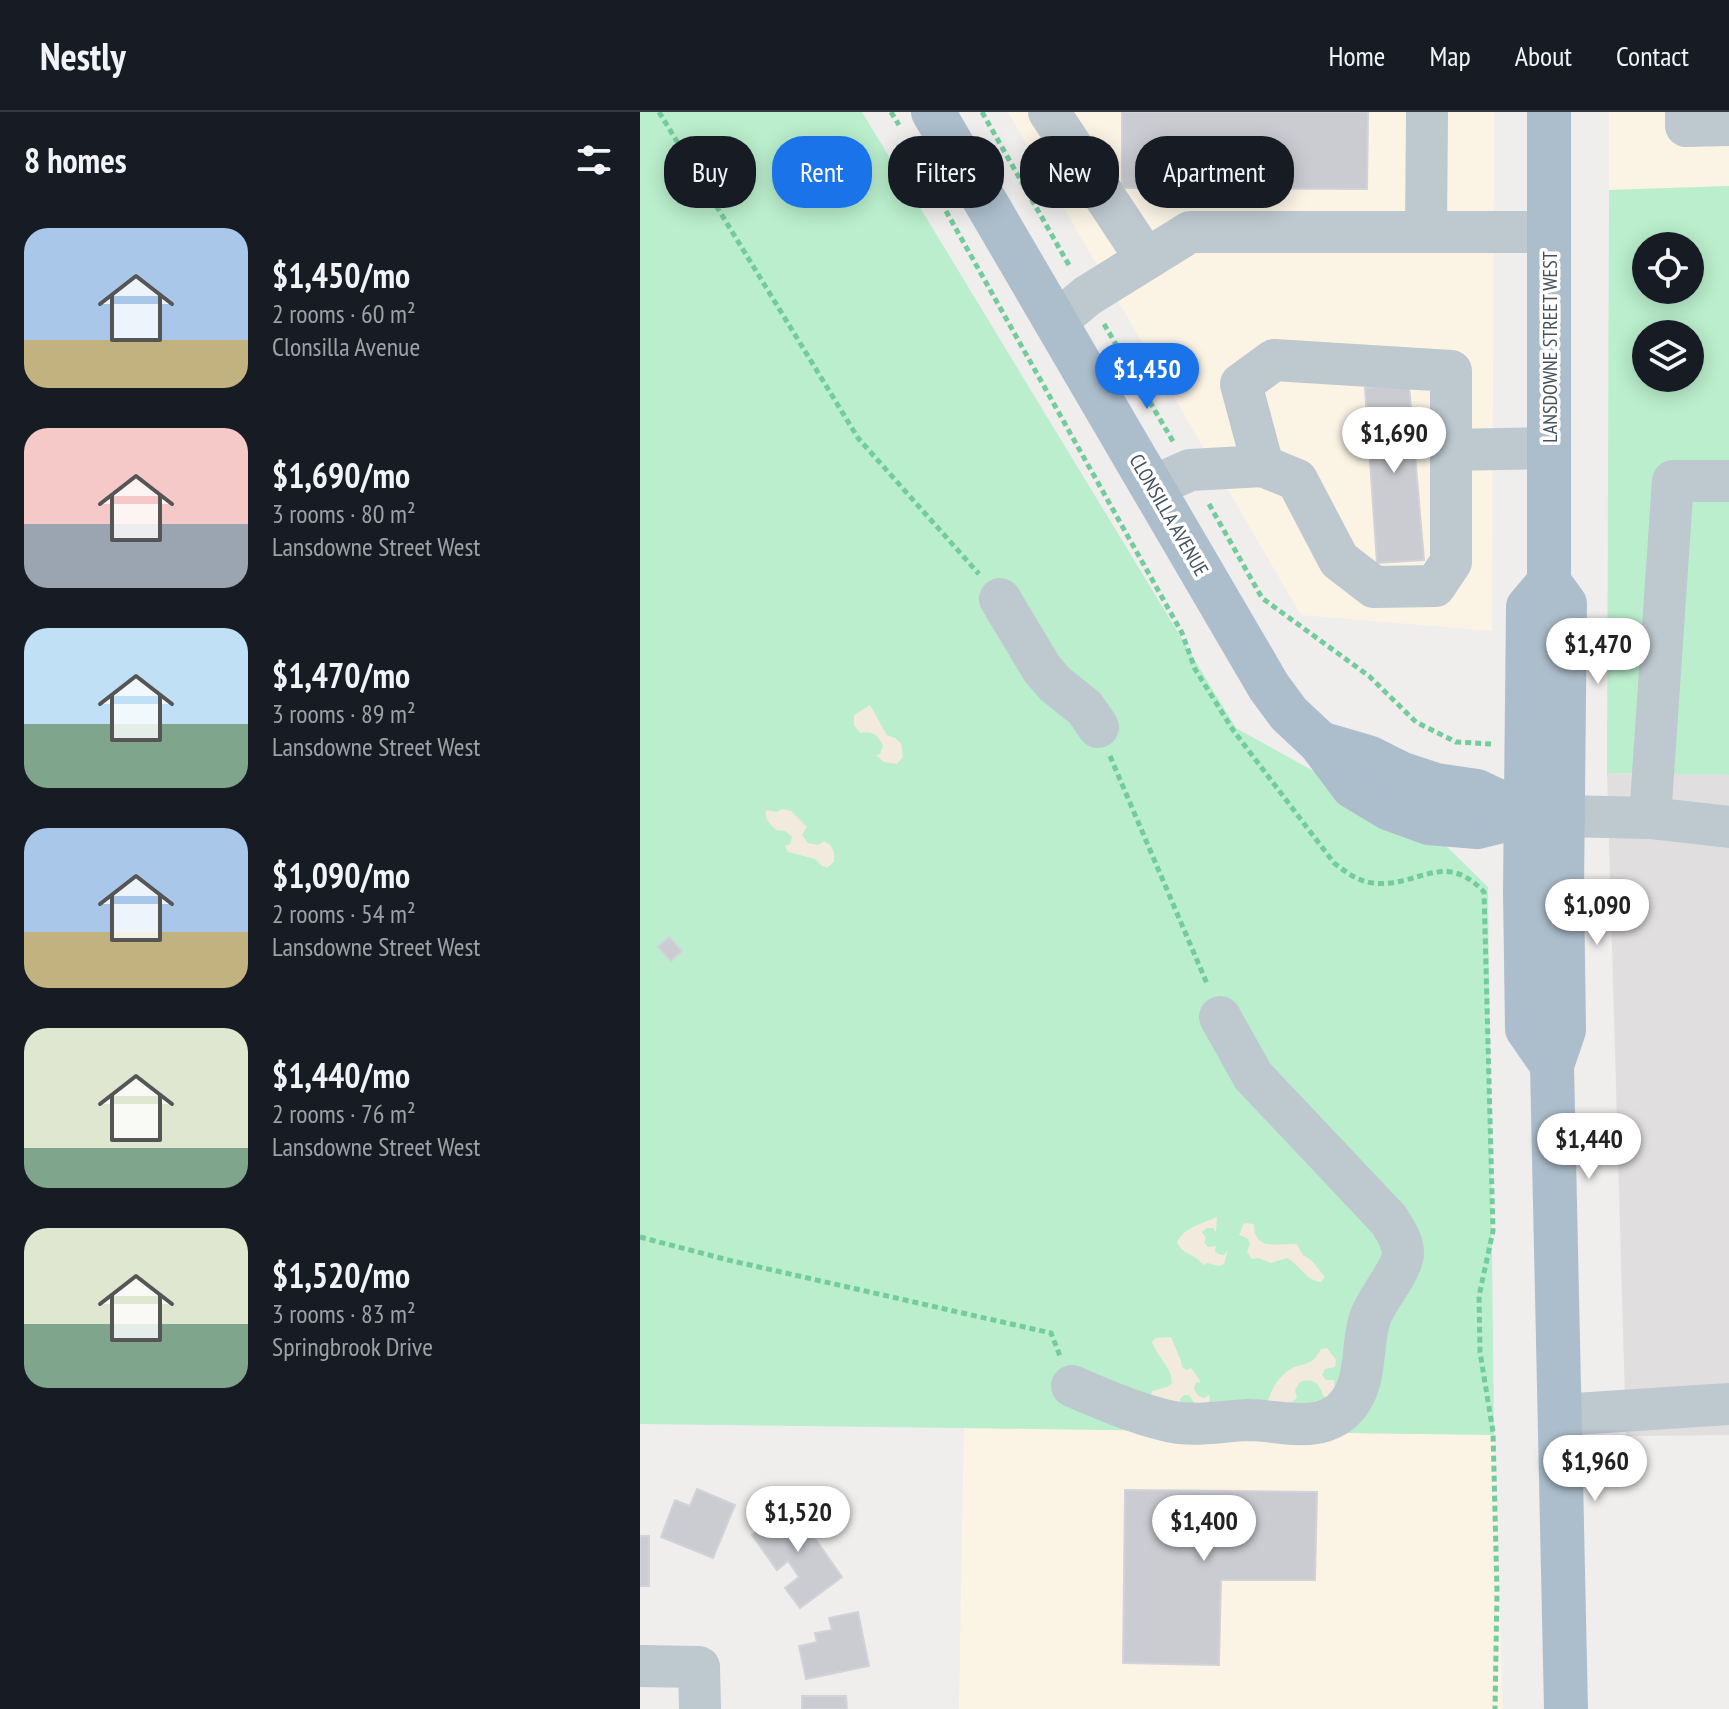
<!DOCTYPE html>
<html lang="en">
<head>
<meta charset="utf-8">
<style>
	:root { --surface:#171b24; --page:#20242c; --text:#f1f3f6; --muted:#9ea1a6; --line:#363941; --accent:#1a73e8 }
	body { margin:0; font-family:"PT Sans Narrow",sans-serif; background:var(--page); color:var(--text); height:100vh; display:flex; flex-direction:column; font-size:30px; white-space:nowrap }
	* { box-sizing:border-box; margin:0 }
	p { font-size:26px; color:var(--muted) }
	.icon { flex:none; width:44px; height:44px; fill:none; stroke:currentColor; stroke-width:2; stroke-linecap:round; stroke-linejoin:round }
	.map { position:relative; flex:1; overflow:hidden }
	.drawer { display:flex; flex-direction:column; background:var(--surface); width:640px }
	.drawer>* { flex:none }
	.guide { position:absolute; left:24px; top:24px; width:760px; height:72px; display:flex; gap:16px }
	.tools { position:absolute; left:992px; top:120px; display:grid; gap:16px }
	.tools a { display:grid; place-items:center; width:72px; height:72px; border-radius:50%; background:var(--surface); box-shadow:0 4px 20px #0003; font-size:40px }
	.price { position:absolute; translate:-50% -68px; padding:0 18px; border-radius:28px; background:#fff; color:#222; font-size:26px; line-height:52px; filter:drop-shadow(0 2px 4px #0008) }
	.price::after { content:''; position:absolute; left:50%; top:48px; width:24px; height:18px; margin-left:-12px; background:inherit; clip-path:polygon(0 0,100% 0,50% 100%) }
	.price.selected { background:var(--accent); color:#fff }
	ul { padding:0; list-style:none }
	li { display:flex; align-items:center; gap:24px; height:200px; padding:0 24px }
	li span { display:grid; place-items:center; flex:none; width:224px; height:160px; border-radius:24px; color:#555 }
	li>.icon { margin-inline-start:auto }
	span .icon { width:96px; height:96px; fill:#fffc; stroke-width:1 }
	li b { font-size:34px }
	h2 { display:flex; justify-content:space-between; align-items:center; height:96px; padding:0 24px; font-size:34px }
	.chip { padding:0 28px; border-radius:32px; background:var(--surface); box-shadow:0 4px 20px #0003; font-size:28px; line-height:72px }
	.chip.selected { background:var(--accent); color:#fff }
	header { display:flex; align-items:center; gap:48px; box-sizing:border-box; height:112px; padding:0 40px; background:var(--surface); border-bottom:2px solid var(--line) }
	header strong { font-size:38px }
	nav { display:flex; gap:44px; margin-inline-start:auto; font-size:28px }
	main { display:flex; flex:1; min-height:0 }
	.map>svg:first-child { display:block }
</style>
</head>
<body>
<header>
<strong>Nestly</strong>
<nav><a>Home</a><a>Map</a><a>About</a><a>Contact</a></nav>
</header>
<main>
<section class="drawer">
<h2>8 homes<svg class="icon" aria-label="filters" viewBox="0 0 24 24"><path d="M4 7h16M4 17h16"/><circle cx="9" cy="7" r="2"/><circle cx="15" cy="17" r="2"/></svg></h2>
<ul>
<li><span style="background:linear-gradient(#a9c7e8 70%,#c2b280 0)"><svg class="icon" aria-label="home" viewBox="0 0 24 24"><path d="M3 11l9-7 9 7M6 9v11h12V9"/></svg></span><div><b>$1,450/mo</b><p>2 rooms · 60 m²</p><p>Clonsilla Avenue</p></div></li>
<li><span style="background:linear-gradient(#f6c9c9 60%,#9aa5b1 0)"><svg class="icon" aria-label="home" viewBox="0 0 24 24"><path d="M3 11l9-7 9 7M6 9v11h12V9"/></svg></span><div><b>$1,690/mo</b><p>3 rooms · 80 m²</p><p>Lansdowne Street West</p></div></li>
<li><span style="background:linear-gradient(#bfe0f5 60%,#7fa58c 0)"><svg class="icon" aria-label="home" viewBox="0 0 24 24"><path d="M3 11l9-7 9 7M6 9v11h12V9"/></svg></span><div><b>$1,470/mo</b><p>3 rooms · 89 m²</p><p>Lansdowne Street West</p></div></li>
<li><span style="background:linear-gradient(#a9c7e8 65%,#c2b280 0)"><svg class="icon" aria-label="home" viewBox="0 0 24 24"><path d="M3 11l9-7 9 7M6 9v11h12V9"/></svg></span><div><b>$1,090/mo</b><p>2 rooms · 54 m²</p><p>Lansdowne Street West</p></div></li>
<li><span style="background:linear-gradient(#dfe7d0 75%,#7fa58c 0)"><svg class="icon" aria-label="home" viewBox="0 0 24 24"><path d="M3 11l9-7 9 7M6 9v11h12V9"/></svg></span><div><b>$1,440/mo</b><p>2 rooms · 76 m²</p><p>Lansdowne Street West</p></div></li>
<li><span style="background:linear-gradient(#dfe7d0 60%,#7fa58c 0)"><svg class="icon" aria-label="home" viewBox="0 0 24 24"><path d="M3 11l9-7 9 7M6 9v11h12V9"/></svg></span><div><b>$1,520/mo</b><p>3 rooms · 83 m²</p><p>Springbrook Drive</p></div></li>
</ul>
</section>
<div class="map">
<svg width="1089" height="1597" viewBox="0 0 1089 1597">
	<rect width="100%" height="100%" fill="#f0eded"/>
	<g fill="#fbf4e5">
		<path d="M368,0H854L852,519L661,503Z"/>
		<path d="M969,0H1089V74L969,78Z"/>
		<path d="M324,1316L854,1323L863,1597H319Z"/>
	</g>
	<path fill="#e1dedf" d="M967,661L1089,663V1323L986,1324Z"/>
	<g fill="#baeecc" fill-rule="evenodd">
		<path d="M0,0H222L596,616L803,731L848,775L854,1323L0,1312Z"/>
		<path d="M1089,74V663L967,661L969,78ZM1006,134H1050V178H1006ZM1006,222H1050V266H1006Z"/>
	</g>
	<g fill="#f2eadd">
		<path d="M230,593L247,623L255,626L261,631L263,645L257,652L244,650L236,643L240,642L243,634C238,623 233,618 220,621L214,613V603Z"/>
		<path d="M142,697L151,699L167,715L162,723L168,731L178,733L184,729C194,734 195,740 194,750L187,756L182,754L175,747L148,740L145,734L150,732L152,725L145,719L136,718C130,712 124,707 126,698L137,700Z"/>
		<path d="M577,1105L576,1120L573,1116H567L562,1120L566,1126L564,1130L568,1135L576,1134L575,1139L578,1142L584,1143L588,1138L584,1152L579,1154L567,1151L563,1153C556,1142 543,1144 537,1130C546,1114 562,1112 577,1105Z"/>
		<path d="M604,1111L614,1112C614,1140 638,1131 657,1132L663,1143L671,1148L685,1165L681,1170C665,1168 660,1153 647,1146L631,1151L618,1146L612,1147L607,1140L610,1131L607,1126L599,1123Z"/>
		<path d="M531,1225L541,1249L542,1255L547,1258L551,1256L561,1270L556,1271L554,1276C556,1282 558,1285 565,1286L569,1282L570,1288L568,1293L555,1292L549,1283H544L540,1287V1291L511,1283L512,1279L527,1275L532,1271C532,1255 517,1245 512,1230L515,1226Z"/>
		<path d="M687,1236L696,1248L695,1255L685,1257L682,1263L686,1268H694L695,1280L690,1286L683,1284C679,1270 673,1266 660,1270L655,1278L657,1286L649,1292L627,1291C631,1279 637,1266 649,1258C663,1249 670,1257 681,1237Z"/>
	</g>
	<g fill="#caccd2" stroke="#d1d3d9" stroke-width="2">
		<path d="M482,0H728L727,77L482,76Z"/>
		<path d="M769,273L784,448L737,451L725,276Z"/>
		<path d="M29,825L42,839L31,849L18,835Z"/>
		<path d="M57,1377L95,1393L73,1446L21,1425L35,1388L50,1394Z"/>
		<path d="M485,1378L677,1380L675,1468H581L579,1553L483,1551Z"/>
		<path d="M164,1391L176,1408L167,1415L202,1465L160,1496L145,1476L159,1465L148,1449L137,1458L112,1423L152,1395L154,1398Z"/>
		<rect x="0" y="1424" width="9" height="50"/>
		<path d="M218,1500L229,1554L166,1567L159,1534L177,1530L175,1521L192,1518L189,1506Z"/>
		<path d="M162,1584H206L207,1597H162Z"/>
	</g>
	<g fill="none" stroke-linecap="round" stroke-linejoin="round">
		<g stroke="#73cc9c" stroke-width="5" stroke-dasharray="6 4" stroke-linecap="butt">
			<path d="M19,0L218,326L339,462"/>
			<path d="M251,0L259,13"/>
			<path d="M342,0L430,155"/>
			<path d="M306,99L542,521L555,557L593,618L694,751C706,760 717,769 733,771C778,776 804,737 844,780L853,1119L839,1184L840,1240L853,1320L857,1480L855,1597"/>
			<path d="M464,212L534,331"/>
			<path d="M569,392L622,486L729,564L776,610L816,630L851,632"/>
			<path d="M470,644L568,874"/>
			<path d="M0,1125L88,1148L411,1221L420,1244"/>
		</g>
		<g stroke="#bdc8cf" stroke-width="42">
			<path d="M409,0L506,147"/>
			<path d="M1046,0V14L1089,13"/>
			<path d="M786,120L787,0"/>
			<path d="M416,210L447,184L550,120H909"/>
			<path d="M811,338L910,336"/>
			<path d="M512,375L550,358L623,354L657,368L699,448L734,475L795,474L811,450V259L634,248L601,272L623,354"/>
			<path d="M360,487L402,557L415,572L445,596L458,615"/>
			<path d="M923,704L1010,706L1089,715"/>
			<path d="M1010,706L1033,369H1089"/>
			<path d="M432,1274C462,1287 492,1300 524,1308C553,1316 580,1309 609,1308C631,1308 653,1315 676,1311C684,1310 698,1304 703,1298C729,1273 720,1237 730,1206C736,1188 763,1157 763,1141C763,1129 755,1118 749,1108L613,964L580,905"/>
			<path d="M920,1303L1089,1292"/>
			<path d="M0,1554L59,1555L60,1597"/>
		</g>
		<g stroke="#acbecc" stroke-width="44">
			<path d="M293,0L629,575L649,602L680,631L713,675L748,696L789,711L837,715L887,703L923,704"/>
			<path d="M909,0V470L925,492L922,778L924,918L912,953L926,1597"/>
			<path d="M909,470L888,495L885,779L887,917L912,953"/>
			<path d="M680,631L728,645L760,661L796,673L837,679L887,703"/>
		</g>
	</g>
	<g text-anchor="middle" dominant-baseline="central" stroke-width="7" stroke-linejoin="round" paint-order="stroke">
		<g font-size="20" fill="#45515a" stroke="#fff">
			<text transform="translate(910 235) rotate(-90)">LANSDOWNE STREET WEST</text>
			<text transform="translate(529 403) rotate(60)">CLONSILLA AVENUE</text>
		</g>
	</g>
</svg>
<div class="tools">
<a><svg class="icon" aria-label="locate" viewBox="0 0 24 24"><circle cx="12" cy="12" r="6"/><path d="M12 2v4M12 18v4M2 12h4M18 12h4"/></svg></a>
<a><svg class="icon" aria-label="layers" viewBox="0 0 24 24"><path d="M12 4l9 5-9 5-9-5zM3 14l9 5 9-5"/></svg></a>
</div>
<b class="price selected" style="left:507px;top:299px">$1,450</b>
<b class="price" style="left:754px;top:363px">$1,690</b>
<b class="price" style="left:958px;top:574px">$1,470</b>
<b class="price" style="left:957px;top:835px">$1,090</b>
<b class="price" style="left:949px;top:1069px">$1,440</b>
<b class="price" style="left:955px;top:1391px">$1,960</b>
<b class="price" style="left:158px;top:1442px">$1,520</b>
<b class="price" style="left:564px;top:1451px">$1,400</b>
<div class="guide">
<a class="chip">Buy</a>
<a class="chip selected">Rent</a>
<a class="chip">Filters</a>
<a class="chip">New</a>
<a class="chip">Apartment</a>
</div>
</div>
</main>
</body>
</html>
